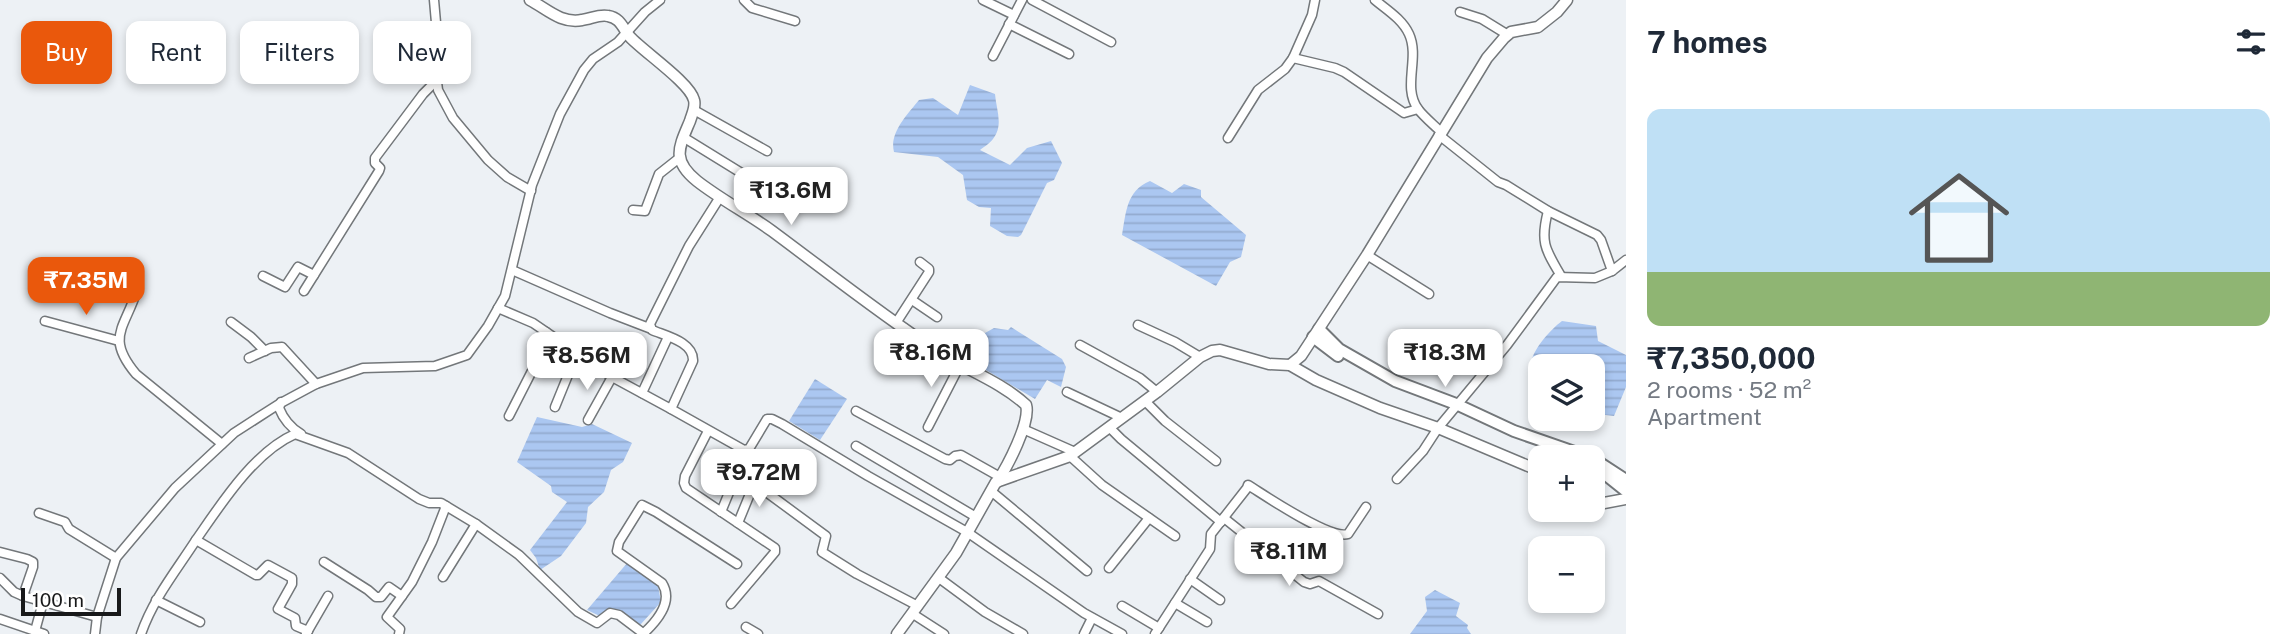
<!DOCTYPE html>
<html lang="en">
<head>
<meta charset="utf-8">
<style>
	:root { --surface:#fff; --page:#f2f2f3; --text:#1f2937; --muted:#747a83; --accent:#ea580c }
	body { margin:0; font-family:"Public Sans",sans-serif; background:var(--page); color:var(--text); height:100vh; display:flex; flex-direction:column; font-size:26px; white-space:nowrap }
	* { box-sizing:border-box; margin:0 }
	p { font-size:23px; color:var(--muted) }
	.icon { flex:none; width:38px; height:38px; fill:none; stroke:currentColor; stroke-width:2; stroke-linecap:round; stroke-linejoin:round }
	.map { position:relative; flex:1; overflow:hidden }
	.side { display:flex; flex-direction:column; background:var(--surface); width:665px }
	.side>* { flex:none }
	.guide { position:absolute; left:21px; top:21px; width:665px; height:63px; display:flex; gap:14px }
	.buttons { position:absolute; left:1528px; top:354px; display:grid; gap:14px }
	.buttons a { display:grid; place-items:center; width:77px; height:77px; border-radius:14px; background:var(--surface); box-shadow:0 4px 10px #0003; font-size:35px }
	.scale { position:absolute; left:21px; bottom:18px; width:100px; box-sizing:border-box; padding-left:7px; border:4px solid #18191a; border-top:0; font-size:19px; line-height:24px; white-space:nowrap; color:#18191a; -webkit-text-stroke:5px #fff; paint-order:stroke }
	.price { position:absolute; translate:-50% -60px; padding:0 16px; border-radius:14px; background:#fff; color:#222; font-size:23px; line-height:46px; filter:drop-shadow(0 2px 4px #0008) }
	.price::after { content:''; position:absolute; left:50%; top:42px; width:21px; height:16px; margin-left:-10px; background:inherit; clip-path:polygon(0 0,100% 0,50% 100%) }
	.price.on { background:var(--accent); color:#fff }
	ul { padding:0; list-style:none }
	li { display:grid; align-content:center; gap:14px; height:371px; padding:0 21px }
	li span { display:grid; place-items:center; height:217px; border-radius:14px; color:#555 }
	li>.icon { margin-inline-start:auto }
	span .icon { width:126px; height:126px; fill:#fffc; stroke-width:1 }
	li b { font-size:30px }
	h2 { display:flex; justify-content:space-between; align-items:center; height:84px; padding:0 21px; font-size:30px }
	.chip { padding:0 24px; border-radius:14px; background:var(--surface); box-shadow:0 4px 10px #0003; font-size:24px; line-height:63px }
	.chip.on { background:var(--accent); color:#fff }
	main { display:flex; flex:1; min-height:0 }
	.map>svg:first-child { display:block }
</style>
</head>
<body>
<main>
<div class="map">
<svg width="1626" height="634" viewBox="0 0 1626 634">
	<defs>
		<pattern id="water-rules" width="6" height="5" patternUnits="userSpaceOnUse" patternTransform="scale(1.75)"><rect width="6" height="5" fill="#abc7f1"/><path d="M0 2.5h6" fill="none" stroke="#92aace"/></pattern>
	</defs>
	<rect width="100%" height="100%" fill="#edf1f5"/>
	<g fill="url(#water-rules)">
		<path d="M970,85L995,94C996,109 1004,125 993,139C990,143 984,147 980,150L1010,165L1027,148L1051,141L1062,163L1054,180L1047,183L1021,235L1018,237L1007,236L990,226L991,208L979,207L967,200L963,175L938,157L894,152C889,133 907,115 919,100L933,98L958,115Z"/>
		<path d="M1150,181L1172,193L1184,184L1201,190V197L1246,235L1241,257L1230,262L1216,286L1122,235C1126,213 1126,191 1150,181Z"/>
		<path d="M1562,321L1596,326L1598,341L1626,355V387L1614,416L1597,414L1593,408L1592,366H1540V386L1534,382C1533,377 1530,370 1531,364C1532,350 1551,329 1562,321Z"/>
		<path d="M1011,327L1062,359L1066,367L1061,387L1047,380L1035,399L986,370L978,360L983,356L980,351L985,333L994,328L1008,330Z"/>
		<path d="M815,379L847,399L820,440L789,421Z"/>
		<path d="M537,417L582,427L592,424L632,443L623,462L611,470L604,492L588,507L586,523L561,556L540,570L536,558L530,550L567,502L552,492L551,486L517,462Z"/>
		<path d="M628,562L658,586L661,602L641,624L631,626L613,614L604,618L587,610Z"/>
		<path d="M1435,590L1460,603L1456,616L1468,625L1467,628L1471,634H1410L1427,611L1425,597Z"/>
	</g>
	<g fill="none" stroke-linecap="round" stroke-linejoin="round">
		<g stroke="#73777a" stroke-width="11">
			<g id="minor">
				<path d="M434,0L437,34L435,67L438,90L453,118L488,160L507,177L531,191"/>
				<path d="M744,0L752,8L795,21"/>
				<path d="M983,0L1014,15"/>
				<path d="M1032,0L1111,42"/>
				<path d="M1375,0C1387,10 1402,19 1409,34C1420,58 1402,87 1418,109C1424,117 1434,125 1441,132"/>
				<path d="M1460,12L1482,19L1508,35"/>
				<path d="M1009,24L1069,54"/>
				<path d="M993,56L1022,0"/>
				<path d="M1293,58L1335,68L1344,72L1404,113L1418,109"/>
				<path d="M694,110L767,151"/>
				<path d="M1439,135L1498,182L1506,185L1548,211L1597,235L1601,240L1612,271"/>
				<path d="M683,137L743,174"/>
				<path d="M1228,138L1258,90L1285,69L1293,58L1312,15L1315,0"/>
				<path d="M720,197L689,246L650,324L652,330C666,336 694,342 693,361L671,409L744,450L749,449L767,419H772L782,424L868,476L967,532L1084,613L1122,634"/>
				<path d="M633,210L645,211L659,174L678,159"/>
				<path d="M1548,211C1540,242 1545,249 1561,276"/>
				<path d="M1367,255L1429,294"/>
				<path d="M512,270L610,313L649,328"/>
				<path d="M263,276L285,287L298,267L314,275"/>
				<path d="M126,286L136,293C124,329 106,338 136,374L222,444"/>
				<path d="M304,291L379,171L380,168L375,163V158L423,94L437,80"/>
				<path d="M912,300L937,317"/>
				<path d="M498,308L533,323L612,377L671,409"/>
				<path d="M45,321L119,341"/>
				<path d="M231,322L251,337L265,351"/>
				<path d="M896,323L929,272V269L920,262"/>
				<path d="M1138,325L1175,342L1200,357"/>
				<path d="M1080,345L1140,378L1157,392"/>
				<path d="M249,358L271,348L282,347L316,384"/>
				<path d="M885,358L904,328"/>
				<path d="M1067,392L1122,418"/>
				<path d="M642,393L668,337"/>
				<path d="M1145,401L1165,421L1216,461"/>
				<path d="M281,402L279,408C283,418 291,428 301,434"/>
				<path d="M555,407L577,353"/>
				<path d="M856,411L945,459L950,460L955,456L961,455L1000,477"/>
				<path d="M509,416L533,369L546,332"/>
				<path d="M588,420L612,377"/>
				<path d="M928,427L960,365"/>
				<path d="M1109,427L1121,439L1221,522"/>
				<path d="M1023,429L1075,452"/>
				<path d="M708,431L685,476L684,483L686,488L775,548V552L731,604"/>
				<path d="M856,446L976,517"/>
				<path d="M1070,456L1102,485L1175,536"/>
				<path d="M1397,479L1423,451L1438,428L1507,345L1557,277L1595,278L1612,271L1626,260"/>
				<path d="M991,491L1087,571"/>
				<path d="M769,494L826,536L822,552L857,574L918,606"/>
				<path d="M721,512L746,451"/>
				<path d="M39,513L65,522L69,529L116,558"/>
				<path d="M1224,518L1304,582L1310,584L1319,581L1378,614"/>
				<path d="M738,523L754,484"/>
				<path d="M196,540L256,575H258L268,565L292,578V584L278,609L295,618L296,626L308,631"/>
				<path d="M0,552L27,559L33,562V567L23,596"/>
				<path d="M324,562L368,590L376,597H381L389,587L402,596"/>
				<path d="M1109,568L1149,518"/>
				<path d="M443,577L476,524"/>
				<path d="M0,578L14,592L23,596L97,617"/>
				<path d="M939,578L985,612L1023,634"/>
				<path d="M1190,579L1220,600"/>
				<path d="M156,600L200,622"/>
				<path d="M1175,603L1207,622"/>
				<path d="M1122,606L1159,628"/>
				<path d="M913,614L944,634"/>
				<path d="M0,619L44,634"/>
				<path d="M746,627L758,634"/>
				<path d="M35,631L43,602"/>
				<path d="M644,633C657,621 674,602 662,583L617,551L619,542L642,505L656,512L737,564"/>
				<path d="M95,634L97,617L116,558L175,488L234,433L279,404L316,384L363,368L435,366L467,355L488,326L505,296L532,185L560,114L584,70L593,59L618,42L645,12L660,0"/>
				<path d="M141,634C153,599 176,571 196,540C221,504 254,452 295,434L348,453L419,499L429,503H441L476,524L519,555L578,612L597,623L610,613L619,615L644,634"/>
				<path d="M306,634L328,596"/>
				<path d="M399,634L400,629L387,617L412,582L432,542L446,506"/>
				<path d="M1084,634L1092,618"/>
				<path d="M1155,634L1210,549L1211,534L1247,488L1248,485C1266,496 1330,540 1348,534L1366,507"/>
			</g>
		</g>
		<g stroke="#73777a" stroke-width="13">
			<g id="tertiary">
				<path d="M530,0C547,9 561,24 582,20C591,19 599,14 608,16C621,18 623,29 630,37C644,52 690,83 694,100C696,107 692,114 690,121C679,147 671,160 697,181C720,199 747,213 772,231C826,271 879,313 935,350C964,369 1000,381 1026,405C1031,422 1007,467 997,482"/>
				<path d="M1290,365L1301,356L1367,255L1487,58L1504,38L1511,32L1538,27L1557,12L1567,0"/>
				<path d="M1592,500L1604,503L1626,499"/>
				<path d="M897,634L956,553L996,482L1070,456L1157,392L1200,357L1212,351L1220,350L1269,364L1290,365L1316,380L1380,408L1438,428L1540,471"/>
			</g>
		</g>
		<g stroke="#73777a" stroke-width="14">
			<g id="secondary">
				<path d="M1319,329L1339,349L1395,381L1456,404L1514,431L1589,457"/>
				<path d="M1313,337L1338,356"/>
				<path d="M1592,458L1626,480"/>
				<path d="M1592,468L1601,471L1626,491"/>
			</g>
		</g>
		<use href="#minor" stroke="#fff" stroke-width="8"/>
		<use href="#tertiary" stroke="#fff" stroke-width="10"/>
		<use href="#secondary" stroke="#fff" stroke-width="10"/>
	</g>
</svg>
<div class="buttons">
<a><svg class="icon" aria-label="layers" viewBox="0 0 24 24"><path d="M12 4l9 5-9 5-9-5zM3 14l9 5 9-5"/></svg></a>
<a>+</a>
<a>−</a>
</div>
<div class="scale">100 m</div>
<b class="price" style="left:791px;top:227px">₹13.6M</b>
<b class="price on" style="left:86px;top:317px">₹7.35M</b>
<b class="price" style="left:931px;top:389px">₹8.16M</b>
<b class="price" style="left:1445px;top:389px">₹18.3M</b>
<b class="price" style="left:587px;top:392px">₹8.56M</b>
<b class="price" style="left:759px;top:509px">₹9.72M</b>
<b class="price" style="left:1289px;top:588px">₹8.11M</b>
<div class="guide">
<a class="chip on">Buy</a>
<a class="chip">Rent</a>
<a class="chip">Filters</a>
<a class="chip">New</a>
</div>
</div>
<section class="side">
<h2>7 homes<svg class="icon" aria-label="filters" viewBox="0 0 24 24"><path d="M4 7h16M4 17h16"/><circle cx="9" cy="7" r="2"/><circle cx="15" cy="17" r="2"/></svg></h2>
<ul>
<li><span style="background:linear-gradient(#bfe0f5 75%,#8fb573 0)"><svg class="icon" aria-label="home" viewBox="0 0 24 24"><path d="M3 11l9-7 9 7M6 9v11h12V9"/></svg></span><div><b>₹7,350,000</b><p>2 rooms · 52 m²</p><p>Apartment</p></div></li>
</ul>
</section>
</main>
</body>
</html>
